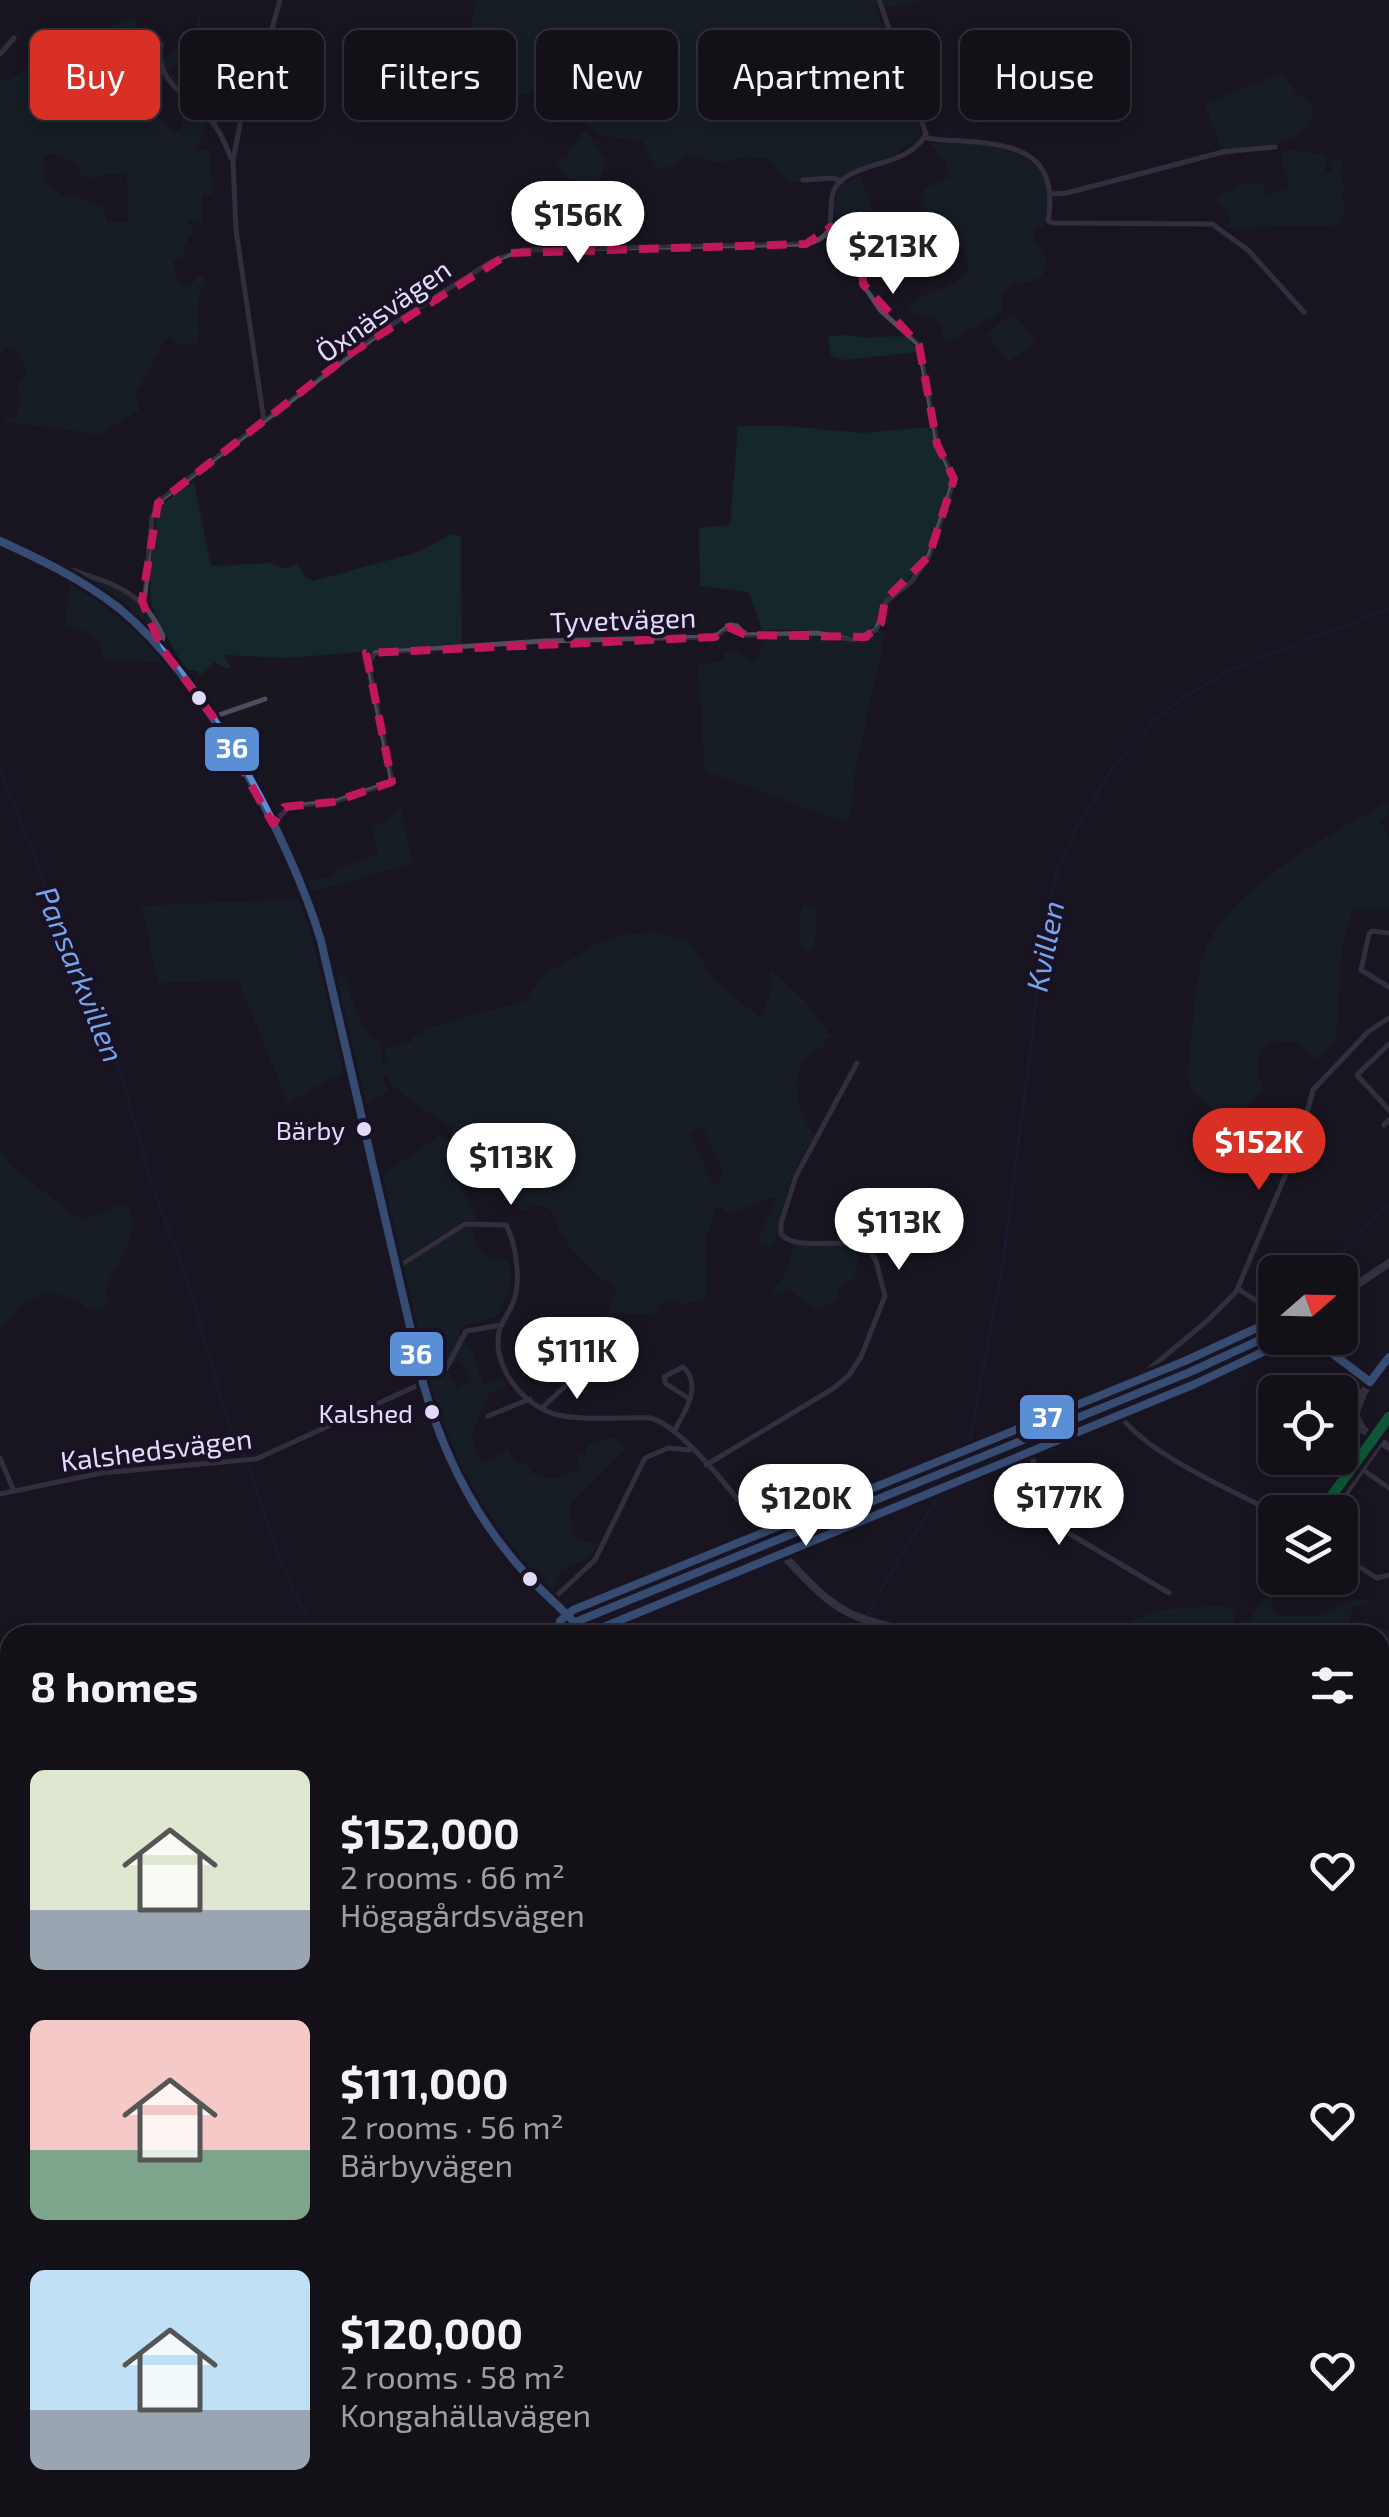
<!DOCTYPE html>
<html lang="en">
<head>
<meta charset="utf-8">
<style>
	:root { --surface:#131018; --page:#201e25; --text:#f1f3f6; --muted:#9d9da2; --line:#323037; --accent:#d93025 }
	body { margin:0; font-family:"Exo 2",sans-serif; background:var(--page); color:var(--text); height:100vh; display:flex; flex-direction:column; font-size:38px; white-space:nowrap }
	* { box-sizing:border-box; margin:0 }
	p { font-size:32px; color:var(--muted) }
	.icon { flex:none; width:55px; height:55px; fill:none; stroke:currentColor; stroke-width:2; stroke-linecap:round; stroke-linejoin:round }
	.map { position:relative; flex:1; overflow:hidden }
	.sheet { position:absolute; left:0px; top:1625px; width:1390px; height:892px; display:flex; flex-direction:column; background:var(--surface); border-radius:30px 30px 0 0; box-shadow:0 5px 15px #0003,0 0 0 2px var(--line) }
	.sheet>* { flex:none }
	.banner { position:absolute; left:30px; top:30px; width:1330px; height:90px; display:flex; gap:20px }
	.needle { width:65px; rotate:70deg }
	.fabs { position:absolute; left:1258px; top:1255px; display:grid; gap:20px }
	.fabs a { display:grid; place-items:center; width:100px; height:100px; border-radius:15px; background:var(--surface); box-shadow:0 5px 15px #0003,0 0 0 2px var(--line); font-size:50px }
	.price { position:absolute; translate:-50% -85px; padding:0 22px; border-radius:35px; background:#fff; color:#222; font-size:32px; line-height:65px; filter:drop-shadow(0 2px 5px #0008) }
	.price::after { content:''; position:absolute; left:50%; top:60px; width:30px; height:22px; margin-left:-15px; background:inherit; clip-path:polygon(0 0,100% 0,50% 100%) }
	.price.current { background:var(--accent); color:#fff }
	ul { padding:0; list-style:none }
	li { display:flex; align-items:center; gap:30px; height:250px; padding:0 30px }
	li span { display:grid; place-items:center; flex:none; width:280px; height:200px; border-radius:15px; color:#555 }
	li>.icon { margin-inline-start:auto }
	span .icon { width:120px; height:120px; fill:#fffc; stroke-width:1 }
	li b { font-size:42px }
	h2 { display:flex; justify-content:space-between; align-items:center; height:120px; padding:0 30px; font-size:42px }
	.chip { padding:0 35px; border-radius:15px; background:var(--surface); box-shadow:0 5px 15px #0003,0 0 0 2px var(--line); font-size:35px; line-height:90px }
	.chip.current { background:var(--accent); color:#fff }
	.map>svg:first-child { display:block }
</style>
</head>
<body>
<div class="map">
<svg width="1389" height="2517" viewBox="0 0 1389 2517">
	<rect width="100%" height="100%" fill="#191620"/>
	<g fill="#16272b" fill-rule="evenodd">
		<path d="M476,0H922L891,7L875,5L921,132C908,152 861,172 838,179C823,183 805,181 789,182L769,159L747,157L715,163L687,154L675,166L655,168L642,141L602,136L544,91L479,102V90L488,84L469,33Z"/>
		<path d="M200,15L201,34L205,38L210,36L221,40L231,33L236,38L201,61L203,68L195,76L196,86L209,102L205,120L207,127L196,149L209,151L213,195L202,194V221L188,220L193,232L184,246L183,255L173,261L178,281L184,287L195,282L197,277L204,276L205,281C193,298 201,324 198,344L180,345L170,337L165,340L136,392L139,410L99,434L7,422L5,418L16,416L21,399L18,384L27,374L18,349L5,347L0,356V80H10L35,64L37,54L43,52L50,61L70,56L73,41L134,17L141,35L130,34L127,27L121,36V48L111,55L104,71L131,105L160,118L173,134L182,128C184,107 183,95 169,77L172,75L178,81H185L187,71L178,65L167,71L161,59L181,46L182,32L195,28ZM55,153L75,163L82,177C99,179 111,171 127,174L128,222H106L104,209L70,193L61,198L59,190L53,191L49,183H43L45,156Z"/>
		<path d="M1281,73L1297,94L1311,103C1321,148 1251,148 1222,150L1205,104Z"/>
		<path d="M587,131L605,160L597,190L566,176L556,161L567,158L582,132Z"/>
		<path d="M931,144C970,142 1013,142 1042,173L1049,197L1043,227L1035,228L1033,232C1034,243 1041,246 1044,255C1051,277 1032,284 1013,284L1004,293L1001,312L949,341L942,339L943,328L935,317L916,315L908,311C923,286 951,294 969,271L966,250L954,240L940,241L925,231L919,208L925,197L922,190L950,176L944,160Z"/>
		<path d="M1290,150L1326,155L1325,173H1331L1332,162L1340,160L1344,165L1339,174L1345,186L1341,197C1348,207 1346,215 1339,225L1226,228L1230,219L1226,208L1217,202L1222,192L1226,194L1246,182L1265,186V195L1290,187L1283,166V152Z"/>
		<path d="M860,175L873,212L837,227L834,206L839,188Z"/>
		<path d="M1014,313L1035,342L1008,362L987,333Z"/>
		<path d="M849,335C867,341 888,334 907,337L918,352L845,360L831,356L828,336Z"/>
		<path d="M738,426H785L863,433L930,427L938,455L952,478L927,558L910,581L884,600L873,629L856,637L815,630H762L749,592L700,586L699,528L730,525Z"/>
		<path d="M194,482L211,566L271,563L285,569L297,564L306,578L313,581L418,552L452,534L461,537L462,644L286,658L223,655L231,666L229,669L214,662L199,676L198,671L186,669C179,659 152,611 151,601C148,574 153,541 157,514L162,504Z"/>
		<path d="M80,574C120,589 143,597 161,637L159,640L124,607Z"/>
		<path d="M70,582C115,610 176,652 197,703L163,662L103,660C100,636 88,630 65,625Z"/>
		<path d="M881,630L885,635L856,765L850,814L845,822L705,771L698,664L720,662L726,653L734,650L754,663L767,636L807,635L856,644L870,639Z"/>
		<path d="M1389,801L1388,817L1378,820L1389,836V909H1360L1352,912L1342,944L1336,1041L1319,1059L1295,1042L1269,1041C1255,1060 1255,1069 1264,1091L1247,1105L1250,1137L1193,1093L1188,1075C1192,1040 1193,1002 1200,967C1216,893 1329,836 1389,801Z"/>
		<path d="M400,807L413,863L310,892L306,881L331,877L335,870L376,855L378,851L372,827L385,822Z"/>
		<path d="M303,899L346,1071L288,1102L238,980L158,983L142,906Z"/>
		<path d="M805,905L816,910L815,945L807,952L800,945L801,909Z"/>
		<path d="M656,932L688,941L717,983L762,1019L772,987L770,969L807,1003L832,1038H826L824,1046C782,1063 796,1106 814,1137C802,1154 792,1174 786,1194C781,1213 781,1231 771,1247L757,1241L778,1197C759,1199 748,1210 730,1213L717,1205L706,1237L707,1298L683,1304L674,1300L660,1304L654,1315L608,1313L617,1289C598,1279 572,1251 560,1233C556,1226 556,1216 551,1211C545,1204 536,1205 528,1204V1211L519,1209C505,1175 479,1148 449,1126C426,1109 398,1097 383,1072L384,1083L389,1090L367,1104L355,1068L334,976L344,977L358,1017L371,1039L380,1040L382,1066L388,1062L384,1048L412,1042L411,1037L423,1034L424,1029L525,1001L544,975L599,943L618,936ZM703,1127L723,1172L718,1184L713,1185L689,1132Z"/>
		<path d="M439,1136L449,1140L466,1163L460,1186L477,1219L462,1222L397,1262L379,1177Z"/>
		<path d="M0,1151L13,1168L76,1217L85,1220L118,1205H127C148,1248 97,1273 108,1301L102,1310L88,1309L79,1300L49,1292L21,1305L0,1330Z"/>
		<path d="M470,1224C475,1246 483,1262 508,1259C515,1283 507,1296 496,1317L464,1325L458,1334L473,1354L483,1385L503,1378L506,1387C501,1389 494,1389 490,1393C486,1396 471,1434 472,1439C473,1446 478,1457 481,1463L508,1450L515,1463L527,1465L533,1474L554,1479L580,1469L577,1456L586,1453L587,1445L616,1437L625,1449L570,1504L572,1537L599,1545L585,1560L560,1572L552,1591L542,1576C487,1555 440,1437 426,1382L448,1372L458,1389L459,1385L472,1382L461,1362H452L428,1376L424,1375L426,1354L418,1342L400,1269Z"/>
		<path d="M794,1245L859,1246L855,1278L837,1288L839,1298L816,1310L788,1289L779,1296L773,1289L787,1272Z"/>
		<path d="M758,1537L763,1541L748,1544L735,1555L625,1597L621,1595L714,1560L744,1540Z"/>
		<path d="M1271,1591L1272,1608L1279,1615C1289,1615 1301,1616 1312,1616C1336,1615 1348,1590 1373,1603L1353,1606L1349,1622L1352,1626L1370,1633C1377,1629 1381,1625 1389,1631V1648L1380,1658V1635H1237Z"/>
		<path d="M1219,1605L1237,1611L1227,1635H1203L1171,1627L1150,1628L1138,1635H1115C1141,1603 1184,1611 1219,1605Z"/>
		<path d="M1380,1846L1389,1860V2114L1380,2110Z"/>
		<path d="M0,1966L6,1967L10,1984V2086L0,2096Z"/>
		<path d="M0,2101L10,2113V2192L0,2205Z"/>
		<path d="M1389,2191V2404L1380,2391V2192Z"/>
		<path d="M0,2218L10,2220V2508H204L196,2509L193,2517H0Z"/>
		<path d="M1389,2465V2517H1324L1320,2508H1380V2469Z"/>
		<path d="M341,2508H531L528,2517H339Z"/>
		<path d="M593,2508H668L665,2517H591Z"/>
		<path d="M684,2508H822L805,2512L773,2511L774,2517H680Z"/>
		<path d="M1025,2508H1184L1181,2517H1042Z"/>
	</g>
	<g fill="none" stroke-linecap="round" stroke-linejoin="round">
		<g stroke="#151f41" stroke-width="2.5">
			<path d="M0,770L122,1077L151,1181"/>
			<path d="M154,1188L193,1300L227,1418L245,1457"/>
			<path d="M1325,1272L1389,1202"/>
			<path d="M963,1456L970,1440L1003,1262L1033,1030L1041,929L1057,872L1075,831L1112,769L1154,721L1182,698L1234,668L1389,609"/>
			<path d="M248,1466C267,1526 285,1581 318,1635"/>
			<path d="M864,1635C865,1609 877,1598 889,1577C909,1541 930,1508 954,1475"/>
			<path d="M584,2517L586,2508"/>
		</g>
		<g stroke="#504c5f" stroke-width="5">
			<path d="M161,44C152,80 192,99 212,122C221,132 226,146 231,158"/>
			<path d="M0,54L14,38"/>
			<path d="M214,124L216,100L244,45"/>
			<path d="M924,137C937,141 950,140 963,141C1021,145 1059,155 1048,221L1053,223L1212,224L1248,250L1304,312"/>
			<path d="M803,180L833,178L841,181"/>
			<path d="M1052,194L1067,193L1223,152L1275,147"/>
			<path d="M831,227L905,258"/>
			<path d="M264,421L236,230L233,161L245,98L268,43L280,0"/>
			<path d="M69,572L72,570C114,584 144,592 163,636L161,647"/>
			<path d="M142,601L145,595L152,517L162,499L388,327L492,261L523,250L806,244C849,236 817,200 842,180C867,160 908,166 926,134L879,0"/>
			<path d="M213,717L265,699"/>
			<path d="M273,824L290,806L333,802L392,782L368,663L375,653L543,641L715,637L730,625L737,626L745,635L817,633L853,640L876,630L887,601L912,581L929,556L954,479L937,444L919,345L880,310L863,284L858,267L862,240"/>
			<path d="M1389,933L1372,931L1369,934L1361,970L1389,987"/>
			<path d="M1389,1044L1357,1075L1389,1110"/>
			<path d="M1384,1125L1389,1120"/>
			<path d="M396,1268L465,1224L506,1225C516,1243 521,1280 514,1300C511,1310 504,1318 500,1328C489,1364 523,1407 558,1415C587,1421 621,1417 651,1418C686,1428 748,1512 771,1543"/>
			<path d="M1238,1289L1275,1313"/>
			<path d="M1312,1338L1370,1382"/>
			<path d="M422,1379L446,1369L466,1331L502,1325"/>
			<path d="M1130,1385L1207,1321L1236,1292L1299,1143L1313,1090L1369,1031L1389,1018"/>
			<path d="M1114,1403C1126,1445 1234,1492 1274,1512"/>
			<path d="M542,1408L583,1369"/>
			<path d="M488,1416L530,1399"/>
			<path d="M674,1431C685,1412 703,1385 683,1367L664,1377L666,1384L690,1399"/>
			<path d="M1025,1439L1051,1508L1065,1531L1169,1593"/>
			<path d="M0,1458L13,1489"/>
			<path d="M706,1465L834,1388L849,1375L861,1357L885,1296L876,1261L868,1247C845,1237 795,1252 781,1234V1223L796,1176L857,1063"/>
			<path d="M1363,1470L1389,1488"/>
			<path d="M0,1494L101,1473L256,1459L423,1383"/>
			<path d="M1340,1503L1381,1443"/>
			<path d="M1340,1555L1377,1578L1389,1575"/>
			<path d="M552,1600L595,1560L645,1458L668,1448L690,1450"/>
			<path d="M0,1741L10,1745"/>
			<path d="M1380,1961L1389,1978"/>
			<path d="M262,2517L265,2508"/>
			<path d="M333,2517L335,2508"/>
		</g>
		<g stroke="#545065" stroke-width="8">
			<path d="M0,541C132,593 186,667 252,787C280,837 306,886 321,941L423,1383C440,1455 475,1519 525,1573C541,1591 559,1605 575,1623"/>
			<path d="M1340,1296L1389,1263"/>
			<path d="M1389,1357L1363,1393L1355,1415L1363,1430L1389,1447"/>
			<path d="M771,1543C797,1567 816,1596 849,1613C871,1624 896,1626 918,1635"/>
			<path d="M594,1634L619,1607"/>
			<path d="M571,1635V1627L578,1621L591,1618L1190,1372L1275,1333"/>
			<path d="M1380,1665L1389,1655"/>
			<path d="M930,2508L932,2517"/>
			<path d="M536,2517L539,2508"/>
		</g>
		<g stroke="#5f4f5e" stroke-width="11">
			<path d="M0,1725L10,1729"/>
			<path d="M1007,2508L1026,2517"/>
		</g>
		<g stroke="#181224" stroke-width="15">
			<g id="bus-1">
				<path d="M0,541C42,560 83,580 120,609C204,679 290,837 321,941L423,1383C443,1455 475,1518 525,1573C541,1591 559,1606 575,1623"/>
				<path d="M1312,1338L1370,1382L1389,1357"/>
				<path d="M571,1635V1627L578,1621L1190,1372L1275,1333"/>
			</g>
		</g>
		<g stroke="#181224" stroke-width="15">
			<path id="bus-2" d="M584,1635L1195,1384L1280,1344"/>
		</g>
		<g stroke="#181224" stroke-width="15">
			<path id="bus-3" d="M558,1635L560,1621L573,1610L1185,1361L1270,1322"/>
		</g>
		<use href="#bus-1" stroke="#5a8fd5" stroke-width="8"/>
		<use href="#bus-2" stroke="#5a8fd5" stroke-width="8"/>
		<use href="#bus-3" stroke="#5a8fd5" stroke-width="8"/>
		<g stroke="#181224" stroke-width="18">
			<path id="rail-1" d="M1320,1512L1389,1417"/>
		</g>
		<use href="#rail-1" stroke="#00a651" stroke-width="10"/>
	</g>
	<path d="M0 0H1389V2517H0ZM831,227L862,240L863,284L919,345L937,444L954,479L929,556L885,600L881,623L866,637L746,635L728,627L715,637L366,653L392,782L333,802L284,807L273,824L213,717L161,647L142,601L158,503L354,351L510,253L806,244Z" fill="#191620" fill-opacity=".55" fill-rule="evenodd"/>
	<path fill="none" stroke="#c2185b" stroke-width="8" stroke-dasharray="20 12" stroke-linejoin="round" d="M831,227L862,240L863,284L919,345L937,444L954,479L929,556L885,600L881,623L866,637L746,635L728,627L715,637L366,653L392,782L333,802L284,807L273,824L213,717L161,647L142,601L158,503L354,351L510,253L806,244Z"/>
	<g fill="#e2dafa" stroke="#181224" stroke-width="4">
		<circle cx="199" cy="698" r="9"/>
		<circle cx="364" cy="1129" r="9"/>
		<circle cx="432" cy="1412" r="9"/>
		<circle cx="530" cy="1579" r="9"/>
	</g>
	<g text-anchor="middle" dominant-baseline="central" stroke-width="8" stroke-linejoin="round" paint-order="stroke">
		<g font-size="26" fill="#e2dafa" stroke="#181224" text-anchor="end">
			<text x="345" y="1129">Bärby</text>
			<text x="413" y="1412">Kalshed</text>
		</g>
		<g font-size="28" fill="#e2dafa" stroke="#181224">
			<text transform="translate(383 310) rotate(-35)">Öxnäsvägen</text>
			<text transform="translate(623 619) rotate(-2)">Tyvetvägen</text>
			<text transform="translate(156 1449) rotate(-7)">Kalshedsvägen</text>
		</g>
		<g font-size="30" font-style="italic" fill="#76a3ec" stroke="#181224">
			<text transform="translate(1044 946) rotate(-79)">Kvillen</text>
			<text transform="translate(81 974) rotate(68)">Pansarkvillen</text>
		</g>
	</g>
	<g stroke="#181224" stroke-width="4">
		<rect x="203" y="725" width="58" height="48" rx="10" fill="#5a8fd5"/>
		<rect x="388" y="1330" width="57" height="48" rx="10" fill="#5a8fd5"/>
		<rect x="1018" y="1393" width="58" height="48" rx="10" fill="#5a8fd5"/>
	</g>
	<g font-size="28" text-anchor="middle" font-weight="bold" fill="#fff">
		<text x="232" y="758">36</text>
		<text x="416" y="1364">36</text>
		<text x="1047" y="1427">37</text>
	</g>
</svg>
<div class="fabs">
<a><svg class="needle" viewBox="-14 -14 28 28"><path d="M0-13l5 13h-10z" fill="#e53935"/><path d="M0 13l5-13h-10z" fill="#9d9da2"/></svg></a>
<a><svg class="icon" aria-label="locate" viewBox="0 0 24 24"><circle cx="12" cy="12" r="6"/><path d="M12 2v4M12 18v4M2 12h4M18 12h4"/></svg></a>
<a><svg class="icon" aria-label="layers" viewBox="0 0 24 24"><path d="M12 4l9 5-9 5-9-5zM3 14l9 5 9-5"/></svg></a>
</div>
<b class="price" style="left:578px;top:266px">$156K</b>
<b class="price" style="left:893px;top:297px">$213K</b>
<b class="price current" style="left:1259px;top:1193px">$152K</b>
<b class="price" style="left:511px;top:1208px">$113K</b>
<b class="price" style="left:899px;top:1273px">$113K</b>
<b class="price" style="left:577px;top:1402px">$111K</b>
<b class="price" style="left:1059px;top:1548px">$177K</b>
<b class="price" style="left:806px;top:1549px">$120K</b>
<div class="banner">
<a class="chip current">Buy</a>
<a class="chip">Rent</a>
<a class="chip">Filters</a>
<a class="chip">New</a>
<a class="chip">Apartment</a>
<a class="chip">House</a>
</div>
<section class="sheet">
<h2>8 homes<svg class="icon" aria-label="filters" viewBox="0 0 24 24"><path d="M4 7h16M4 17h16"/><circle cx="9" cy="7" r="2"/><circle cx="15" cy="17" r="2"/></svg></h2>
<ul>
<li><span style="background:linear-gradient(#dfe7d0 70%,#9aa5b1 0)"><svg class="icon" aria-label="home" viewBox="0 0 24 24"><path d="M3 11l9-7 9 7M6 9v11h12V9"/></svg></span><div><b>$152,000</b><p>2 rooms · 66 m²</p><p>Högagårdsvägen</p></div><svg class="icon" aria-label="heart" viewBox="0 0 24 24"><path d="M12 20l-8-8c-3-5 5-10 8-4 3-6 11-1 8 4z"/></svg></li>
<li><span style="background:linear-gradient(#f6c9c9 65%,#7fa58c 0)"><svg class="icon" aria-label="home" viewBox="0 0 24 24"><path d="M3 11l9-7 9 7M6 9v11h12V9"/></svg></span><div><b>$111,000</b><p>2 rooms · 56 m²</p><p>Bärbyvägen</p></div><svg class="icon" aria-label="heart" viewBox="0 0 24 24"><path d="M12 20l-8-8c-3-5 5-10 8-4 3-6 11-1 8 4z"/></svg></li>
<li><span style="background:linear-gradient(#bfe0f5 70%,#9aa5b1 0)"><svg class="icon" aria-label="home" viewBox="0 0 24 24"><path d="M3 11l9-7 9 7M6 9v11h12V9"/></svg></span><div><b>$120,000</b><p>2 rooms · 58 m²</p><p>Kongahällavägen</p></div><svg class="icon" aria-label="heart" viewBox="0 0 24 24"><path d="M12 20l-8-8c-3-5 5-10 8-4 3-6 11-1 8 4z"/></svg></li>
</ul>
</section>
</div>
</body>
</html>
